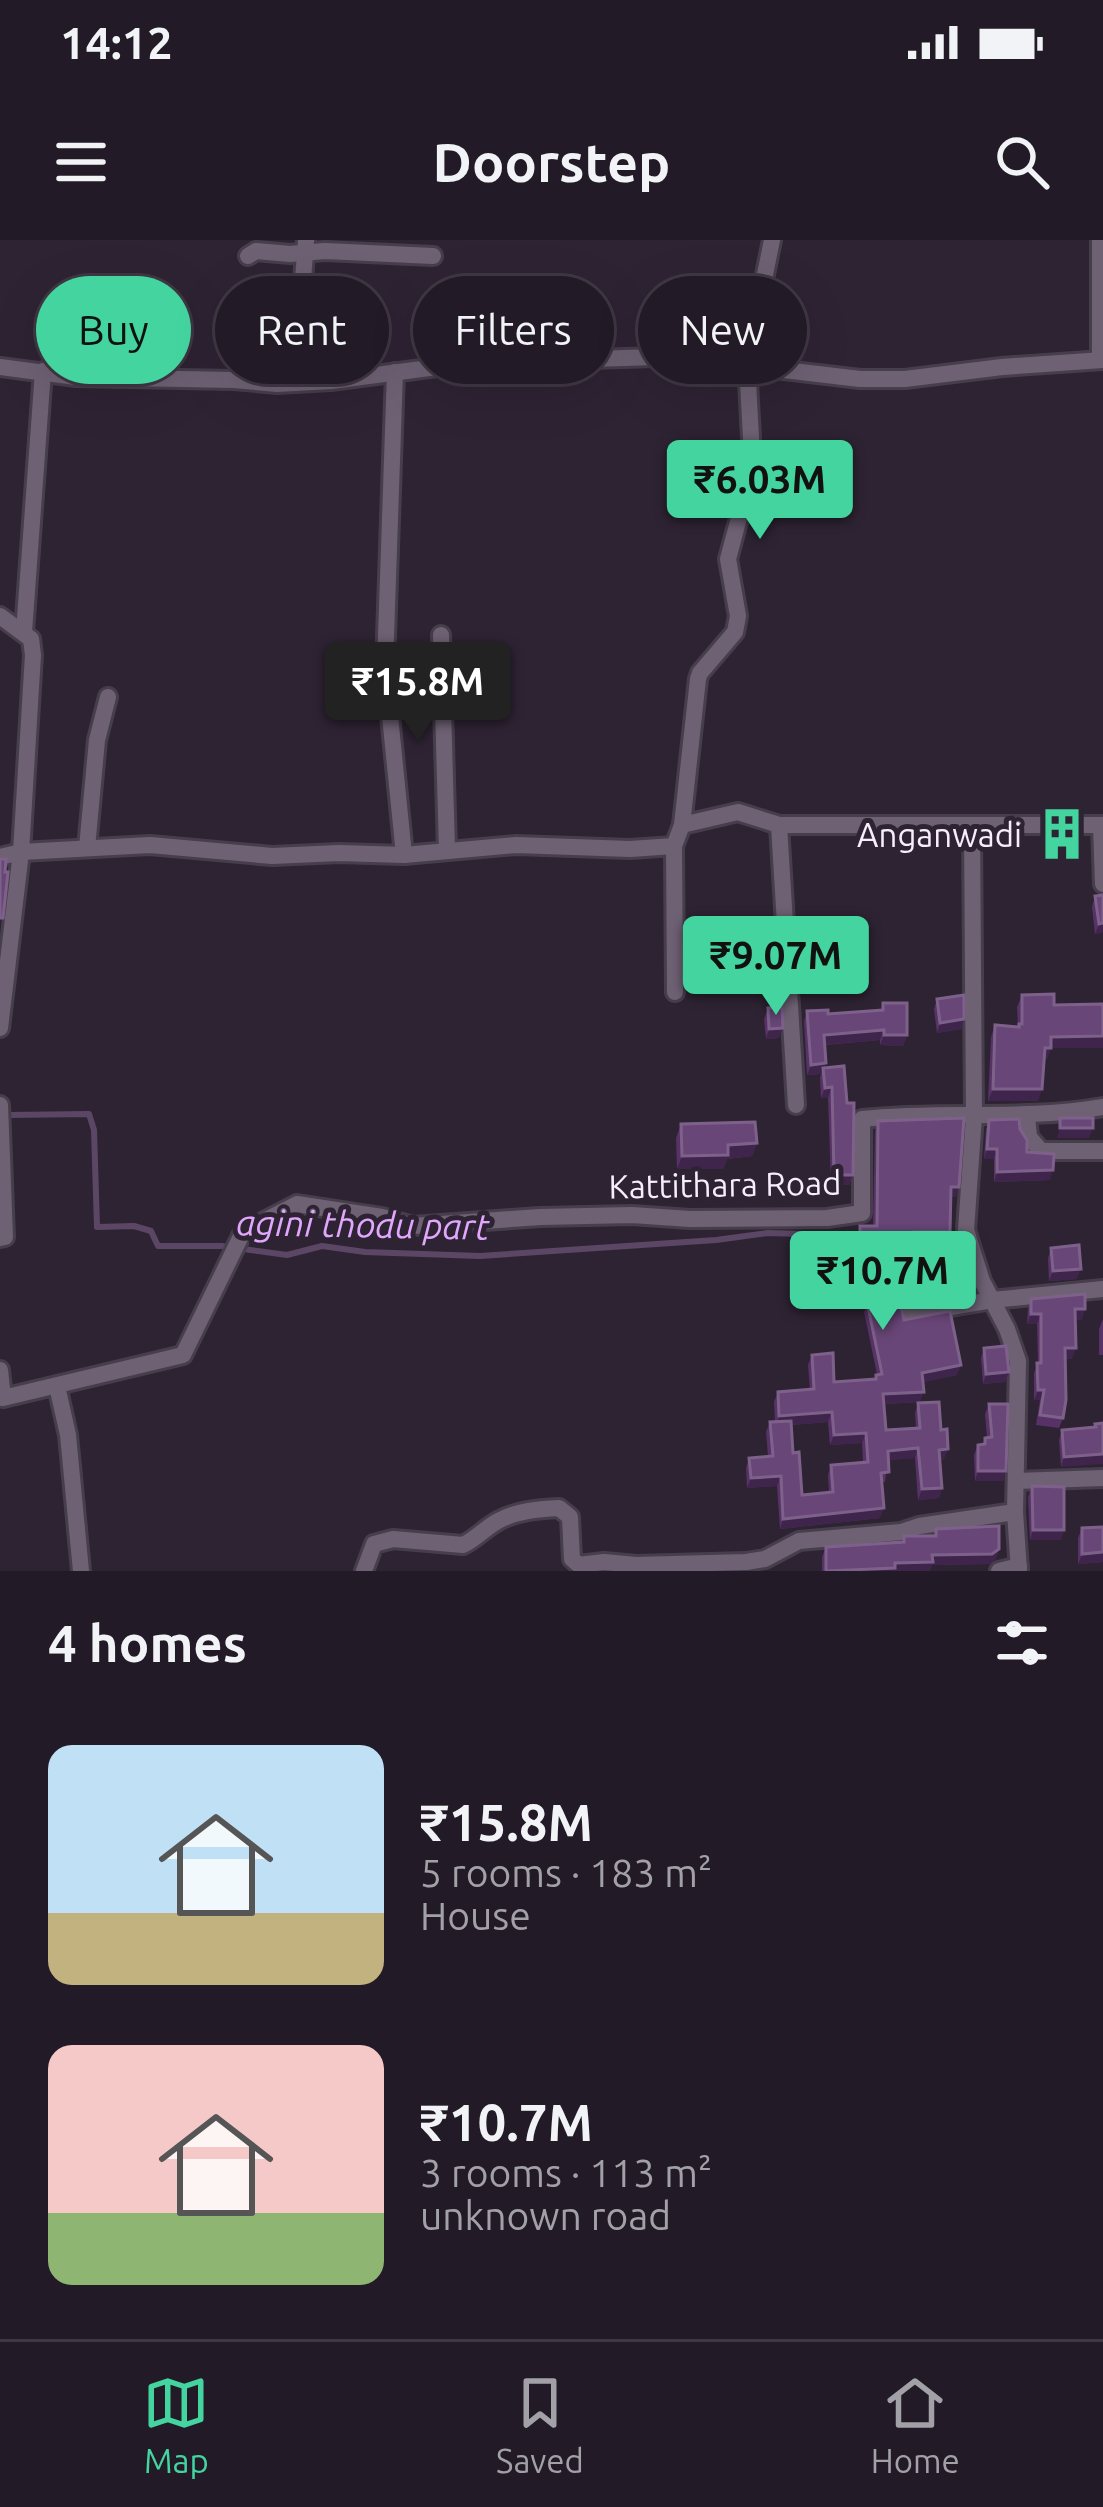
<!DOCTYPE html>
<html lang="en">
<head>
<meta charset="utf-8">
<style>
	:root { --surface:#221a26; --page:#2a232e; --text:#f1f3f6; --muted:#a2a1a7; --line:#3f3843; --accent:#44d49f }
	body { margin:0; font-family:Ubuntu,sans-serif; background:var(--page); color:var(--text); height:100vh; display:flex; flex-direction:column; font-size:45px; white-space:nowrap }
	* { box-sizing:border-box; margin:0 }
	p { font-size:39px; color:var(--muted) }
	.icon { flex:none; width:66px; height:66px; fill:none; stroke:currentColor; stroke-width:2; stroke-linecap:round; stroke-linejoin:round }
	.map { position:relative; height:1331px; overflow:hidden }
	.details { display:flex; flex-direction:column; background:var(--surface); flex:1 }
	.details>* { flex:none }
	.guide { position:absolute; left:36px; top:36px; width:1032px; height:108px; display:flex; gap:24px }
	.price { position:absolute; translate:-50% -102px; padding:0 27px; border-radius:12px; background:var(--accent); color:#111; font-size:39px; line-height:78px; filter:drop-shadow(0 3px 6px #0008) }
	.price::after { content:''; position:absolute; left:50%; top:72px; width:36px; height:27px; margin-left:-18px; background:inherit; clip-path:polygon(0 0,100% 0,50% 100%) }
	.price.active { background:#222; color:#fff }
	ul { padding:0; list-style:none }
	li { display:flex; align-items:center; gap:36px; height:300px; padding:0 48px }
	li span { display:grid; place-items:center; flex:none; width:336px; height:240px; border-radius:24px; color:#555 }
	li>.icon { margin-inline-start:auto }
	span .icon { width:144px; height:144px; fill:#fffc; stroke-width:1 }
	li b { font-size:51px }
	h2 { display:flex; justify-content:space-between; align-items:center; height:144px; padding:0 48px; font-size:51px }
	.chip { padding:0 42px; border-radius:54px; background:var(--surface); box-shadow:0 12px 48px #0002,0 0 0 3px var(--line); font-size:42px; line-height:108px }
	.chip.active { background:var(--accent); color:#111 }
	.status { display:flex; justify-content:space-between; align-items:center; height:84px; padding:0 60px; background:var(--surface); direction:ltr }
	.status svg { height:33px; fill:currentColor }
	header { display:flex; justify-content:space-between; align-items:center; height:156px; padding:0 48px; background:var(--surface); font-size:54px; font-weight:700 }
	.dock { display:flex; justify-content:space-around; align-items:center; height:168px; border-top:3px solid var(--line); background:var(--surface); font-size:33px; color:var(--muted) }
	.dock a { display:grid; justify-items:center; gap:6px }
	.dock .active { color:var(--accent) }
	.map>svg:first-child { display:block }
</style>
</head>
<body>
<div class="status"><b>14:12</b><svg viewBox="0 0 49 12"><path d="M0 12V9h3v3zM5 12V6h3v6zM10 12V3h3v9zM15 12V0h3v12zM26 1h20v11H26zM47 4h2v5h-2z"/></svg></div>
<header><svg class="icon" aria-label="menu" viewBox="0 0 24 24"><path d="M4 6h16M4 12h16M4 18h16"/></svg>Doorstep<svg class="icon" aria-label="search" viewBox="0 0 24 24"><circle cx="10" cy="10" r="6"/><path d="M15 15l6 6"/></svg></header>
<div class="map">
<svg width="1103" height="1331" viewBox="0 0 1103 1331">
	<rect width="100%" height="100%" fill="#2e2333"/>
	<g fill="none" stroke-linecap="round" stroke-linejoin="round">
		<path stroke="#5b4765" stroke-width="6" d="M9,875L89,874L94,890L97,987L134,986L151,991L158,1006H222L287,1015L322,1006L365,1012L480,1016L716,1000L768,993L801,994L829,998"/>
		<g stroke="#473e4c" stroke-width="22">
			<g id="street">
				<path d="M1100,0V120"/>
				<path d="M248,16L256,11L290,14L325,11L433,16"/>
				<path d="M0,127L76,137L234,140L277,144L331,141L467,123L562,120L717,115L759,127L860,139H905L1002,127L1103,120"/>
				<path d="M395,132L385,426L404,615"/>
				<path d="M295,143L306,1"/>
				<path d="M0,376L31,399L33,415L21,612L0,788"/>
				<path d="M24,392L43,131"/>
				<path d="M441,395L447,611"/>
				<path d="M682,585L698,439L700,433L735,392L738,376L728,319L750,237L752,217L747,123L772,0"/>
				<path d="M779,585L796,865"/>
				<path d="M972,585L974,876L966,990L982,1041L1007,1089L1018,1121L1015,1272L1019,1331"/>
				<path d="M1103,585H1101L1103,644"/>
				<path d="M674,606L675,752"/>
				<path d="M87,608L97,500L108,457"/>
				<path d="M0,617L21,612L150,605L272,616L339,613L404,615L516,605L630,609L674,606L682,585L738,572L779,585H1101"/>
				<path d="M0,865L5,997L0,998"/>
				<path d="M1027,876L1029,897L1041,911H1103"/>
				<path d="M910,1074L992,1060L1103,1049"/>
				<path d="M0,1130L3,1158L183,1115L243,992L297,964L382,977L413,986L540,977L632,975L690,979L827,978L862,973V879C943,870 1023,881 1103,867"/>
				<path d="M57,1146L68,1195L81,1331"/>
				<path d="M1016,1241L1103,1238"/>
				<path d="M364,1331L374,1304L393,1299L463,1305C476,1299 485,1288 498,1281C516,1271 538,1269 559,1268L570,1277L572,1319L579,1325L604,1322L636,1325L746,1322L765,1319L799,1301L901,1292L919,1286L1015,1272"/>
				<path d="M999,1331L1019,1326"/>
			</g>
		</g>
		<use href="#street" stroke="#6e6174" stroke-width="16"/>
	</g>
	<g fill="#573267" fill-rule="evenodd">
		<path d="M1095,656L1103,692L1095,694L1092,667Z"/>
		<path d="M1022,755L1054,765L1103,764V808H1051L1047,819H1045L1038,861H988L991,797L995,785L1018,787L1017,767Z"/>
		<path d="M937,759L964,779L961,789L937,793L934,769Z"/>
		<path d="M883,763L907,795L903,806L880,805V800L825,805V828L844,826L853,935L849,945H831L828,858H821L820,838L821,834L807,835L804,781L807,771L828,774L881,770Z"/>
		<path d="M768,768L779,798L766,799L764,779Z"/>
		<path d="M989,880L1020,889L1027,912L1050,940L994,942V919H984L986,890Z"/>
		<path d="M878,881L956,957H951L947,1002H914L910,1018H891L894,1056L904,1080L957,1135L923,1142L920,1162L884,1164L886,1190L916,1188L915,1173L918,1163L944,1219L940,1220L942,1248L939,1258L918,1260L915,1218L888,1220L885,1242H882L880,1278L780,1289L777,1246L747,1248L746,1228L749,1218L768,1216L766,1192L770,1182H775L774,1162L778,1152L810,1150L808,1125L812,1115L834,1142L874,1139L877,1134L864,1072L869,1061L867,1028H857V996L860,986H873L875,891ZM828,1182L830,1205L862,1203L863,1222L831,1225L828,1235L829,1253L802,1255L793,1213L791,1185Z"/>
		<path d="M681,884L757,903L752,916L727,919L723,929H677L676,898Z"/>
		<path d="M1051,1008L1077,1039L1049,1041L1048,1018Z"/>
		<path d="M1031,1059L1082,1080L1075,1079L1072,1119H1065L1063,1178L1059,1188L1036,1185L1040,1160H1034V1133L1038,1123L1037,1084H1027L1028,1069Z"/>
		<path d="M1103,1079V1115H1099V1089Z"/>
		<path d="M984,1108L1009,1132L1005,1142L983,1144L981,1118Z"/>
		<path d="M989,1164L1006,1231L1003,1241H975L974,1215L978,1205L983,1204L985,1198H987L985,1174Z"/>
		<path d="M1103,1183L1061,1227L1059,1200L1062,1190L1094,1187L1095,1184Z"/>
		<path d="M1032,1246L1061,1300H1030L1028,1257Z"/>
		<path d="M1103,1287V1322L1078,1324V1298L1082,1288Z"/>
		<path d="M936,1289L996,1319L989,1324L932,1325L929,1331H822V1317L826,1307L902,1302L904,1296H933Z"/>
	</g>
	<g fill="#3f244c">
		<path d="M1103,683V692L1095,694L1099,684Z"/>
		<path d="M964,779L961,789L937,793L940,783Z"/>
		<path d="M783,788L779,798L766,799L769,789Z"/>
		<path d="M884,790L880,800L821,805L824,795Z"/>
		<path d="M884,795H907L903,806L880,805Z"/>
		<path d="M1103,796V808H1051L1047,819H1041L1051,797Z"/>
		<path d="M826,823L821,834L807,835L811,825Z"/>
		<path d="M832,847L828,858H821L825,848Z"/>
		<path d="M993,849H1042L1038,861H988Z"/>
		<path d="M1060,888H1093L1089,898H1057Z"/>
		<path d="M757,903L752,916L727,919L723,929H677L682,916L728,905Z"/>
		<path d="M987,909H997L994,919H984Z"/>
		<path d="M1053,930L1050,940L994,942L997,932Z"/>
		<path d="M834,935H853L849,945H831Z"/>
		<path d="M951,947H959L956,957H947Z"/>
		<path d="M914,992H950L947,1002H910Z"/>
		<path d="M890,1008H914L910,1018H887Z"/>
		<path d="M860,1018H870L867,1028H857Z"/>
		<path d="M1081,1029L1077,1039L1049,1041L1053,1031Z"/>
		<path d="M1075,1069H1085L1082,1080L1072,1079Z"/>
		<path d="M1031,1074H1041L1037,1084H1027Z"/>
		<path d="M1065,1108H1076L1072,1119H1061Z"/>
		<path d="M961,1125L957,1135L919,1143L922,1133Z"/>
		<path d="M1009,1132L1005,1142L983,1144L986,1134Z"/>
		<path d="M1038,1150H1044L1040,1160H1034Z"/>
		<path d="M924,1152L920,1162L880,1164L883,1154Z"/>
		<path d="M832,1172L828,1182L776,1186L779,1176Z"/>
		<path d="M866,1193L862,1203L830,1205L834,1195Z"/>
		<path d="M918,1208L915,1218L884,1221L888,1211Z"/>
		<path d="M948,1209L944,1219L936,1220L939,1210Z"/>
		<path d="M1103,1214V1224L1061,1227L1064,1217Z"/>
		<path d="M978,1231H1006L1003,1241H975Z"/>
		<path d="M781,1236L777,1246L747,1248L751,1238Z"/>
		<path d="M942,1248L939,1258L918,1260L922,1249Z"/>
		<path d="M884,1268L880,1278L780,1289L783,1279Z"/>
		<path d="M1033,1290H1064L1061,1300H1030Z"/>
		<path d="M999,1309L996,1319L989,1324L932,1325L929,1331H853L854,1329L932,1315Z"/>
		<path d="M1103,1312V1322L1078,1324L1082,1314Z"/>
	</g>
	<g fill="#684677" stroke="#7e618b" stroke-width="3">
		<path d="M0,619H6L5,632H8L3,678H0Z"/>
		<path d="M1103,655V683L1099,684L1095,656Z"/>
		<path d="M1054,754V765L1103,764V796L1051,797V808H1045L1042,849H993L995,785L1019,787V784H1022V755Z"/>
		<path d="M964,755V779L940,783L937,759Z"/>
		<path d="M883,763H907V795H884V790L824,795L826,823L811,825L807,771L828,770V774L883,770Z"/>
		<path d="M782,767L783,788L769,789L768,768Z"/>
		<path d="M844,826L847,863H854L853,935H834L832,847L825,848L823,828Z"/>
		<path d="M964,878L959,947H951L950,992H914V1008H890L894,1056L899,1055L904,1080L950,1071L961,1125L922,1133L924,1152L883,1154L886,1190L920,1188L918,1163L939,1162L941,1190L947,1189L948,1209L939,1210L942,1248L922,1249L918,1208L888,1211L889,1232L881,1233L884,1268L783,1279L781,1236L751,1238L749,1218L773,1216L770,1182L791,1181L793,1213L799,1212L802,1255L833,1252L831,1225L868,1222L866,1193L834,1195L832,1172L779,1176L778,1152L814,1149L812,1115L833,1113L834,1142L876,1139V1135L882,1134L867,1062L873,1060L870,1018H860V986H877L878,881Z"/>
		<rect x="1060" y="878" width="33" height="10"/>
		<path d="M1019,879L1020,889L1027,900V912L1054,914L1053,930L997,932V909H987L989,880Z"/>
		<path d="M755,882L757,903L728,905V915L682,916L681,884Z"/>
		<path d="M1079,1005L1081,1029L1053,1031L1051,1008Z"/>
		<path d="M1085,1054V1069H1075L1076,1108H1065L1066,1160L1063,1178L1040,1175L1044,1150H1038L1037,1123H1041V1074H1031V1059Z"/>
		<path d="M1006,1106L1009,1132L986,1134L984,1108Z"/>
		<path d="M989,1164H1008L1006,1231H978V1205L985,1204V1198L992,1197Z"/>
		<path d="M1103,1183V1214L1064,1217L1062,1190L1096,1187L1095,1184Z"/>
		<path d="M1032,1246L1064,1247V1290H1033Z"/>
		<path d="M999,1286V1309L992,1314L932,1315L933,1322L895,1323V1328L826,1331V1307L904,1302V1296H936V1289Z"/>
		<path d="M1103,1287V1312L1082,1314V1288Z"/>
	</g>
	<defs>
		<g id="building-bare" transform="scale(4.14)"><path d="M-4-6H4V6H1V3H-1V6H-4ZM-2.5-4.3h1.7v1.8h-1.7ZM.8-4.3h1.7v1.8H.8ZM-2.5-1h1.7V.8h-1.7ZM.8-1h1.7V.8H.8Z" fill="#44d49f" stroke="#2e2333" stroke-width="2.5" paint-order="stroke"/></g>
	</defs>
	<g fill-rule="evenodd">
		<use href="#building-bare" x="1062" y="594"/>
	</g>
	<g text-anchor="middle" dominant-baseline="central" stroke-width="10" stroke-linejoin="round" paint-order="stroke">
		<g font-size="33" fill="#f6eefa" stroke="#2e2333" text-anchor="end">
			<text x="1022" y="594">Anganwadi</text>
		</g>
		<g font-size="33" fill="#f6eefa" stroke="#2e2333">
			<text transform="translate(725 944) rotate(-1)">Kattithara Road</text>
		</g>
		<g font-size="36" font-style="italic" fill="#e1a7fd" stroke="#2e2333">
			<text transform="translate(363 984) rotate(1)">agini thodu part</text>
		</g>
	</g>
</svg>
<b class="price" style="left:760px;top:302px">₹6.03M</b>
<b class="price active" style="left:418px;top:504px">₹15.8M</b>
<b class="price" style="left:776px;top:778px">₹9.07M</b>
<b class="price" style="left:883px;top:1093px">₹10.7M</b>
<div class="guide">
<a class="chip active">Buy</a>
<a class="chip">Rent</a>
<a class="chip">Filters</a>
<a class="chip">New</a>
</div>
</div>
<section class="details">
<h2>4 homes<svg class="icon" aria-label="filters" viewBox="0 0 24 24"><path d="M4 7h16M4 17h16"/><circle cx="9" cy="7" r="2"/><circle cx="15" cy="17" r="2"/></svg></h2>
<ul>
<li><span style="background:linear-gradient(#bfe0f5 70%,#c2b280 0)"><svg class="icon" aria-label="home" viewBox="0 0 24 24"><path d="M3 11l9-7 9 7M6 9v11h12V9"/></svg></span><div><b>₹15.8M</b><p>5 rooms · 183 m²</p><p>House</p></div></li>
<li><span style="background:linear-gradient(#f6c9c9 70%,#8fb573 0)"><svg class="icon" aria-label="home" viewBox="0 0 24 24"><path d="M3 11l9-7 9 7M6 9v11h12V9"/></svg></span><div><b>₹10.7M</b><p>3 rooms · 113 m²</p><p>unknown road</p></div></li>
</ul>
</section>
<nav class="dock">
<a class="active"><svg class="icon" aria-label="map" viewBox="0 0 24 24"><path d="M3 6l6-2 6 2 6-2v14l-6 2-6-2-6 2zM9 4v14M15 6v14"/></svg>Map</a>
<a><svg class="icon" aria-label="saved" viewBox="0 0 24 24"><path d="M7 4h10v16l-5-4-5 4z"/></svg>Saved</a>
<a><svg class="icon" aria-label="home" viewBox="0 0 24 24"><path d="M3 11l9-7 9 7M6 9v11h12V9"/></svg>Home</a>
</nav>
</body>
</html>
